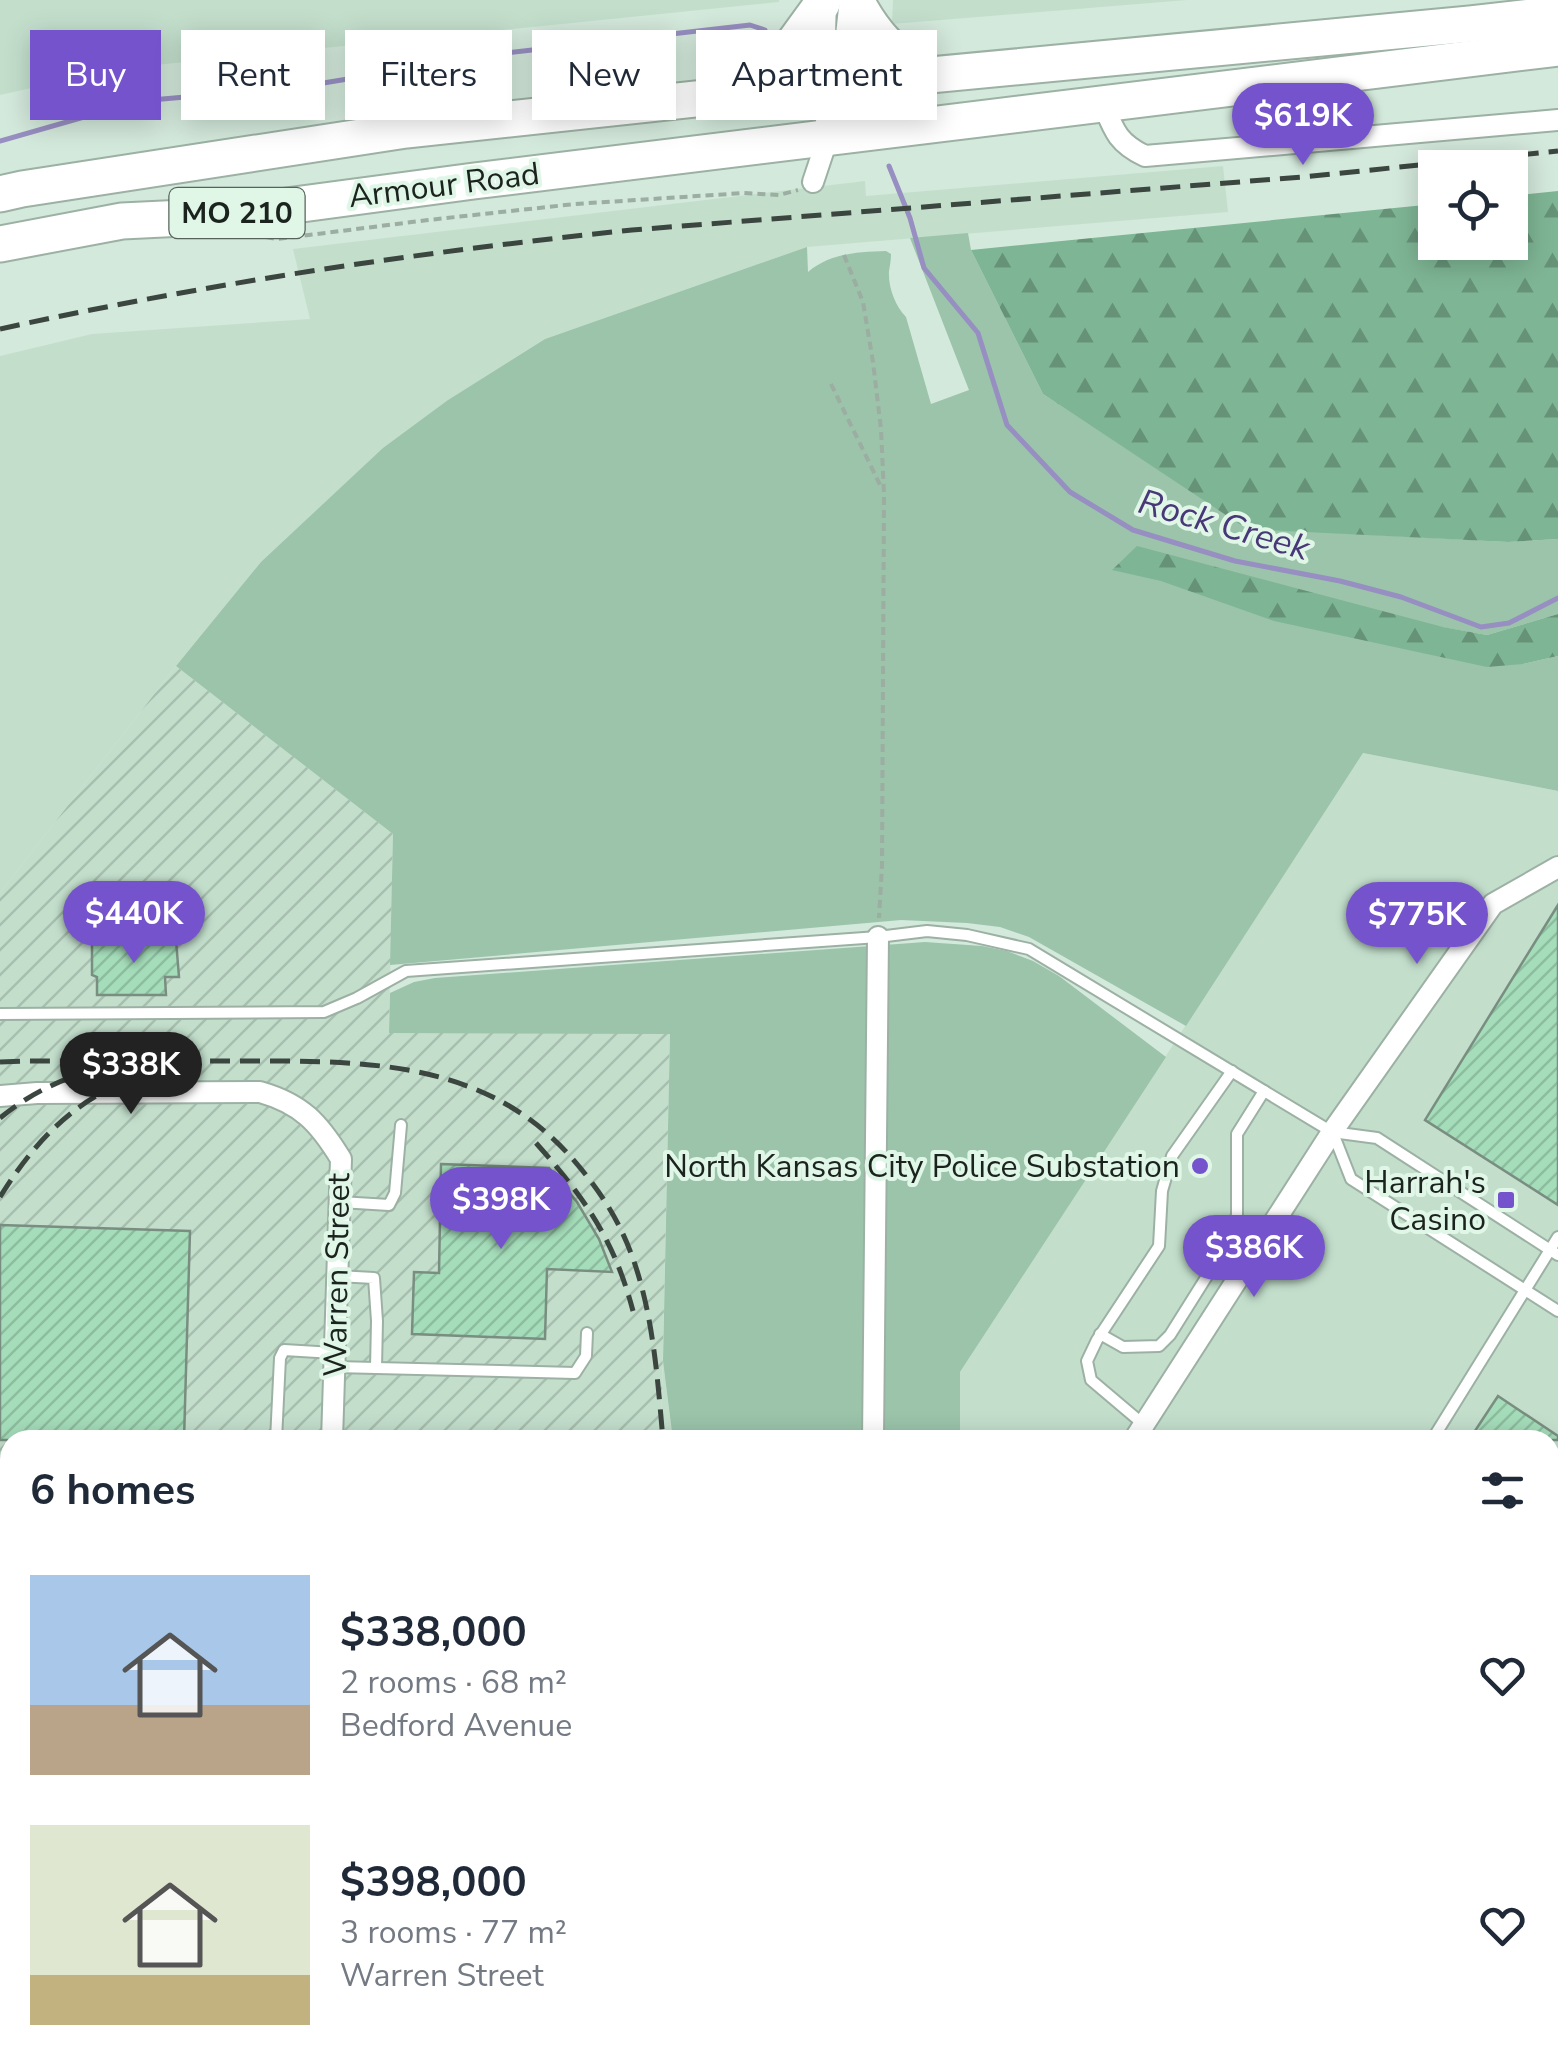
<!DOCTYPE html>
<html lang="en">
<head>
<meta charset="utf-8">
<style>
	:root { --surface:#fff; --page:#f2f2f3; --text:#1f2937; --muted:#747a83; --accent:#7553cd }
	body { margin:0; font-family:"Nunito Sans",sans-serif; background:var(--page); color:var(--text); height:100vh; display:flex; flex-direction:column; font-size:38px; white-space:nowrap }
	* { box-sizing:border-box; margin:0 }
	p { font-size:32px; color:var(--muted) }
	.icon { flex:none; width:55px; height:55px; fill:none; stroke:currentColor; stroke-width:2; stroke-linecap:round; stroke-linejoin:round }
	.map { position:relative; flex:1; overflow:hidden }
	.drawer { position:absolute; left:0px; top:1430px; width:1560px; height:642px; display:flex; flex-direction:column; background:var(--surface); border-radius:30px 30px 0 0; box-shadow:0 5px 25px #0003 }
	.drawer>* { flex:none }
	.guide { position:absolute; left:30px; top:30px; width:1000px; height:90px; display:flex; gap:20px }
	.fabs { position:absolute; left:1418px; top:150px; display:grid; gap:20px }
	.fabs a { display:grid; place-items:center; width:110px; height:110px; border-radius:0px; background:var(--surface); box-shadow:0 5px 25px #0003; font-size:50px }
	.price { position:absolute; translate:-50% -85px; padding:0 22px; border-radius:35px; background:var(--accent); color:#fff; font-size:32px; line-height:65px; filter:drop-shadow(0 2px 5px #0008) }
	.price::after { content:''; position:absolute; left:50%; top:60px; width:30px; height:22px; margin-left:-15px; background:inherit; clip-path:polygon(0 0,100% 0,50% 100%) }
	.price.on { background:#222; color:#fff }
	ul { padding:0; list-style:none }
	li { display:flex; align-items:center; gap:30px; height:250px; padding:0 30px }
	li span { display:grid; place-items:center; flex:none; width:280px; height:200px; border-radius:0px; color:#555 }
	li>.icon { margin-inline-start:auto }
	span .icon { width:120px; height:120px; fill:#fffc; stroke-width:1 }
	li b { font-size:42px }
	h2 { display:flex; justify-content:space-between; align-items:center; height:120px; padding:0 30px; font-size:42px }
	.pill { padding:0 35px; border-radius:0px; background:var(--surface); box-shadow:0 5px 25px #0003; font-size:35px; line-height:90px }
	.pill.on { background:var(--accent); color:#fff }
	.map>svg:first-child { display:block }
</style>
</head>
<body>
<div class="map">
<svg width="1558" height="2072" viewBox="0 0 1558 2072">
	<defs>
		<pattern id="industrial-furrows" width="10" height="10" patternUnits="userSpaceOnUse" patternTransform="scale(2.5)"><rect width="10" height="10" fill="#c3dfcc"/><path d="M-1 1l2-2M0 10L10 0M9 11l2-2" fill="none" stroke="#a7bfaf"/></pattern>
		<pattern id="forest-firs" width="22" height="20" patternUnits="userSpaceOnUse" patternTransform="scale(2.5)"><rect width="22" height="20" fill="#7eb594"/><path d="M5 1l3.5 6h-7zM16 11l3.5 6h-7z" fill="#669378"/></pattern>
		<pattern id="building-hatch" width="6" height="6" patternUnits="userSpaceOnUse" patternTransform="scale(2.5)"><rect width="6" height="6" fill="#a5ddba"/><path d="M-1 1l2-2M0 6l6-6M5 7l2-2" fill="none" stroke="#8dbd9f"/></pattern>
	</defs>
	<rect width="100%" height="100%" fill="#d3e9db"/>
	<g fill="#c3dfcc">
		<path d="M0,0H779V2L116,69L0,95Z"/>
		<path d="M893,0H1187L892,24Z"/>
		<path d="M1223,166L1228,212L807,247L545,339L448,400L261,562L176,666L0,893V356L92,334L310,319L293,249L865,181L866,196Z"/>
		<path d="M1363,753L1558,791V2072H1008V2062H1550V1440H960V1372Z"/>
		<path d="M663,1361L673,1440H661Z"/>
	</g>
	<path fill="url(#industrial-furrows)" d="M176,666L393,834L389,1033H670L661,1440H10V2062H647L646,2072H0V893Z"/>
	<g fill="#9bc4ab">
		<path d="M968,233L971,250L1043,394L1247,528L1508,542L1558,539V614L1487,635L1113,569L1523,664L1558,656V791L1363,753L1186,1026L1029,937L1000,927L967,923L901,920L390,965L393,834L176,666L261,562L383,448L448,400L545,339L807,247L808,272C830,253 858,252 886,251L891,254C891,260 890,265 889,271C888,287 895,306 906,317L931,404L969,390L910,238Z"/>
		<path d="M925,942L982,946L1007,951L1033,961L1059,976L1166,1057L960,1372V1440H673L663,1361L670,1034L389,1033L390,993L414,982L435,978Z"/>
		<path d="M1008,2062V2072H676V2063Z"/>
	</g>
	<g fill="url(#forest-firs)">
		<path d="M1558,191V539L1508,542L1247,529L1043,394L971,250L1435,204V242H1510V196Z"/>
		<path d="M1137,546L1443,627L1487,635L1558,614V656L1523,664L1487,667L1274,621L1161,581L1112,570Z"/>
	</g>
	<g fill="none" stroke-linecap="round" stroke-linejoin="round">
		<g stroke="#978ec1" stroke-width="5">
			<path d="M0,141L140,101L299,87L506,53L750,25L765,30"/>
			<path d="M889,166L910,218L924,268L978,333L1007,425L1070,492L1133,530L1235,561L1340,581L1401,597L1481,627L1509,623L1558,598"/>
		</g>
	</g>
	<g fill="url(#building-hatch)" stroke="#798e81" stroke-width="2.5">
		<path d="M1558,905V1205L1425,1120Z"/>
		<path d="M92,939L176,940L179,977H165L166,995H97V977L92,975Z"/>
		<path d="M441,1164L549,1168L577,1202L599,1239L612,1272L547,1269L545,1339L412,1334L414,1272L439,1273Z"/>
		<path d="M0,1225L190,1231L184,1440H0Z"/>
		<path d="M1498,1396L1558,1436V1440H1469Z"/>
	</g>
	<g fill="none" stroke-linecap="round" stroke-linejoin="round">
		<g stroke="#9cb1a4" stroke-width="14">
			<g id="lane">
				<path d="M0,1014L324,1012L357,998L406,971L878,937L927,931L967,935L1029,949L1332,1132L1377,1138L1558,1255"/>
				<path d="M1333,1133L1351,1179L1558,1311"/>
				<path d="M340,1202L389,1205L395,1193L401,1125"/>
				<path d="M1100,1334L1123,1347L1159,1346L1170,1335L1224,1249L1237,1215V1134L1264,1091"/>
				<path d="M335,1367L376,1368L377,1321L374,1278L337,1276"/>
				<path d="M376,1368L575,1373L586,1356L587,1333"/>
				<path d="M1143,1424L1091,1380L1087,1361L1097,1340L1159,1246L1162,1191L1172,1156L1232,1071"/>
				<path d="M276,1440L280,1358L284,1350L334,1353"/>
				<path d="M1432,1440L1558,1237"/>
				<path d="M1550,1866L1558,1854"/>
				<path d="M1550,1885L1558,1891"/>
				<path d="M1541,2062L1550,2072"/>
				<path d="M1254,2065L1341,2062"/>
				<path d="M454,2072V2062"/>
			</g>
		</g>
		<g stroke="#9cb1a4" stroke-width="24">
			<g id="street">
				<path d="M1103,104C1114,131 1118,143 1145,156L1558,120"/>
				<path d="M813,182L828,137"/>
				<path d="M0,1096L37,1093L260,1092C302,1104 319,1123 341,1159L332,1440"/>
				<path d="M873,1440L878,937"/>
				<path d="M1134,1440L1332,1132L1493,904L1558,867"/>
				<path d="M313,2072V2062"/>
				<path d="M866,2072V2062"/>
			</g>
		</g>
		<g stroke="#9cb1a4" stroke-width="31">
			<g id="secondary">
				<path d="M822,0L821,35L834,83"/>
				<path d="M828,137L835,84L850,35L854,0"/>
			</g>
		</g>
		<g stroke="#9cb1a4" stroke-width="39">
			<g id="highway">
				<path d="M856,0C874,36 893,52 924,76"/>
				<path d="M744,94L771,74L822,4"/>
				<path d="M0,194L22,189L406,130L835,84L1470,24L1558,14"/>
				<path d="M0,244L122,221L205,217L474,181L1558,48"/>
			</g>
		</g>
		<g stroke="#9cada2" stroke-width="4" stroke-dasharray="8 5" stroke-linecap="butt">
			<path d="M266,237L277,239L428,220L575,204L744,193L779,195L798,190"/>
			<path d="M844,255L863,302L873,362L881,429L884,494L882,866L879,918"/>
			<path d="M831,384L882,489"/>
		</g>
		<use href="#lane" stroke="#fff" stroke-width="10"/>
		<use href="#street" stroke="#fff" stroke-width="20"/>
		<use href="#secondary" stroke="#fff" stroke-width="28"/>
		<use href="#highway" stroke="#fff" stroke-width="35"/>
		<g stroke="#3c4640" stroke-width="5" stroke-dasharray="20 10" stroke-linecap="butt">
			<path d="M0,329C210,283 419,252 632,230L1302,177L1558,151"/>
			<path d="M0,1062L26,1061C94,1061 163,1061 231,1061C355,1061 481,1056 571,1157C591,1180 609,1204 622,1232C652,1295 657,1372 663,1440"/>
			<path d="M0,1118C29,1094 65,1076 102,1069"/>
			<path d="M536,1143C584,1197 614,1239 633,1311"/>
			<path d="M0,1197C40,1132 88,1087 164,1069"/>
			<path d="M667,2062L668,2072"/>
		</g>
	</g>
	<g fill="#7553cd" stroke="#e0f7e8" stroke-width="4">
		<circle cx="1200" cy="1166" r="10"/>
		<rect x="1496" y="1190" width="20" height="20" rx="5"/>
	</g>
	<g text-anchor="middle" dominant-baseline="central" stroke-width="8" stroke-linejoin="round" paint-order="stroke">
		<rect fill="#e0f7e8" stroke="#56635b" stroke-width="2.5" x="169.5" y="188" width="135" height="50" rx="8"/>
		<g font-size="30" font-weight="bold" fill="#1b231e">
			<text x="237" y="213">MO 210</text>
		</g>
		<g font-size="32" fill="#1b231e" stroke="#e0f7e8">
			<text transform="translate(444 185) rotate(-7)">Armour Road</text>
			<text transform="translate(337 1275) rotate(-89)">Warren Street</text>
		</g>
		<g font-size="32" fill="#1b231e" stroke="#e0f7e8" text-anchor="end">
			<text x="1180" y="1166">North Kansas City Police Substation</text>
			<text x="1486" y="1182">Harrah's<tspan x="1486" dy="37">Casino</tspan></text>
		</g>
		<g font-size="35" font-style="italic" fill="#483878" stroke="#e0f7e8">
			<text transform="translate(1224 525) rotate(16)">Rock Creek</text>
		</g>
	</g>
</svg>
<div class="fabs">
<a><svg class="icon" aria-label="locate" viewBox="0 0 24 24"><circle cx="12" cy="12" r="6"/><path d="M12 2v4M12 18v4M2 12h4M18 12h4"/></svg></a>
</div>
<b class="price" style="left:1303px;top:168px">$619K</b>
<b class="price" style="left:134px;top:966px">$440K</b>
<b class="price" style="left:1417px;top:967px">$775K</b>
<b class="price on" style="left:131px;top:1117px">$338K</b>
<b class="price" style="left:501px;top:1252px">$398K</b>
<b class="price" style="left:1254px;top:1300px">$386K</b>
<div class="guide">
<a class="pill on">Buy</a>
<a class="pill">Rent</a>
<a class="pill">Filters</a>
<a class="pill">New</a>
<a class="pill">Apartment</a>
</div>
<section class="drawer">
<h2>6 homes<svg class="icon" aria-label="filters" viewBox="0 0 24 24"><path d="M4 7h16M4 17h16"/><circle cx="9" cy="7" r="2"/><circle cx="15" cy="17" r="2"/></svg></h2>
<ul>
<li><span style="background:linear-gradient(#a9c7e8 65%,#b9a48a 0)"><svg class="icon" aria-label="home" viewBox="0 0 24 24"><path d="M3 11l9-7 9 7M6 9v11h12V9"/></svg></span><div><b>$338,000</b><p>2 rooms · 68 m²</p><p>Bedford Avenue</p></div><svg class="icon" aria-label="heart" viewBox="0 0 24 24"><path d="M12 20l-8-8c-3-5 5-10 8-4 3-6 11-1 8 4z"/></svg></li>
<li><span style="background:linear-gradient(#dfe7d0 75%,#c2b280 0)"><svg class="icon" aria-label="home" viewBox="0 0 24 24"><path d="M3 11l9-7 9 7M6 9v11h12V9"/></svg></span><div><b>$398,000</b><p>3 rooms · 77 m²</p><p>Warren Street</p></div><svg class="icon" aria-label="heart" viewBox="0 0 24 24"><path d="M12 20l-8-8c-3-5 5-10 8-4 3-6 11-1 8 4z"/></svg></li>
</ul>
</section>
</div>
</body>
</html>
